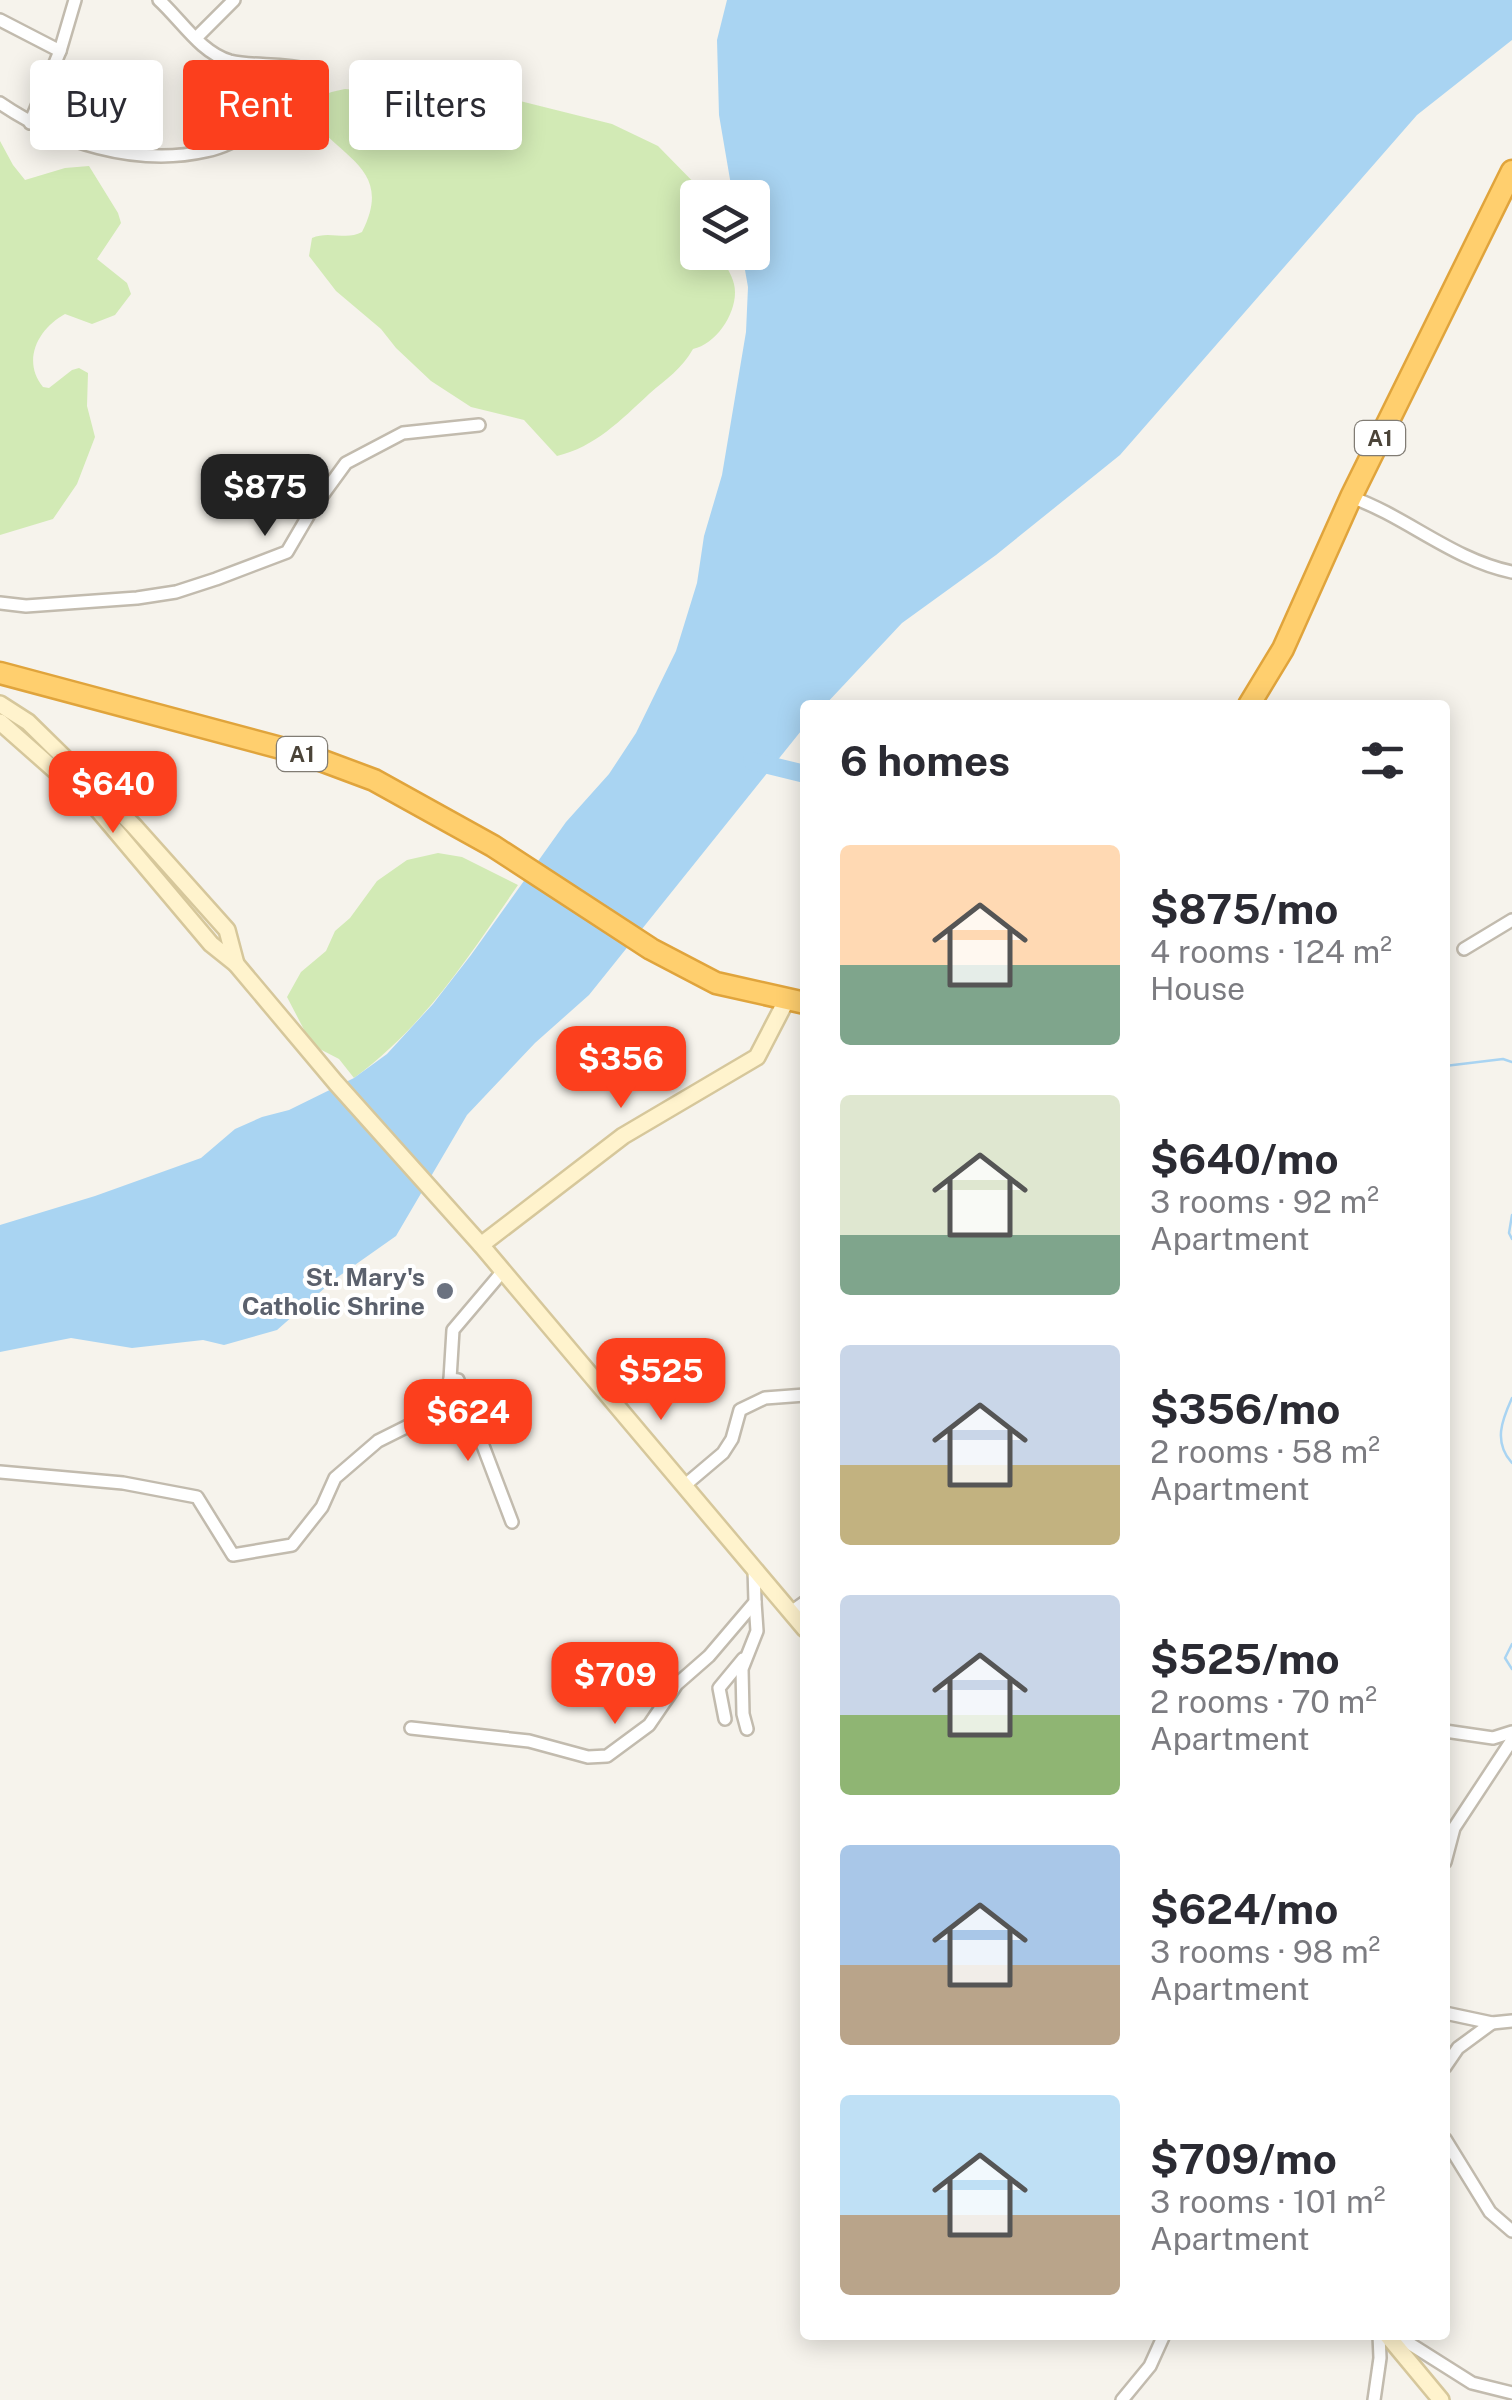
<!DOCTYPE html>
<html lang="en">
<head>
<meta charset="utf-8">
<style>
	:root { --surface:#fff; --page:#f2f2f3; --text:#2b2b33; --muted:#7c7c81; --accent:#fc3f1d }
	body { margin:0; font-family:"Public Sans",sans-serif; background:var(--page); color:var(--text); height:100vh; display:flex; flex-direction:column; font-size:38px; white-space:nowrap }
	* { box-sizing:border-box; margin:0 }
	p { font-size:32px; color:var(--muted) }
	.icon { flex:none; width:55px; height:55px; fill:none; stroke:currentColor; stroke-width:2; stroke-linecap:round; stroke-linejoin:round }
	.map { position:relative; flex:1; overflow:hidden }
	.panel { position:absolute; left:800px; top:700px; width:650px; height:1640px; display:flex; flex-direction:column; background:var(--surface); border-radius:10px; box-shadow:0 5px 25px #0003 }
	.panel>* { flex:none }
	.guide { position:absolute; left:30px; top:60px; width:620px; height:90px; display:flex; gap:20px }
	.buttons { position:absolute; left:680px; top:180px; display:grid; gap:20px }
	.buttons a { display:grid; place-items:center; width:90px; height:90px; border-radius:10px; background:var(--surface); box-shadow:0 5px 25px #0003; font-size:50px }
	.price { position:absolute; translate:-50% -85px; padding:0 22px; border-radius:20px; background:var(--accent); color:#fff; font-size:32px; line-height:65px; filter:drop-shadow(0 2px 5px #0008) }
	.price::after { content:''; position:absolute; left:50%; top:60px; width:30px; height:22px; margin-left:-15px; background:inherit; clip-path:polygon(0 0,100% 0,50% 100%) }
	.price.selected { background:#222; color:#fff }
	ul { padding:0; list-style:none }
	li { display:flex; align-items:center; gap:30px; height:250px; padding:0 40px }
	li span { display:grid; place-items:center; flex:none; width:280px; height:200px; border-radius:10px; color:#555 }
	li>.icon { margin-inline-start:auto }
	span .icon { width:120px; height:120px; fill:#fffc; stroke-width:1 }
	li b { font-size:42px }
	h2 { display:flex; justify-content:space-between; align-items:center; height:120px; padding:0 40px; font-size:42px }
	.pill { padding:0 35px; border-radius:10px; background:var(--surface); box-shadow:0 5px 25px #0003; font-size:35px; line-height:90px }
	.pill.selected { background:var(--accent); color:#fff }
	.map>svg:first-child { display:block }
</style>
</head>
<body>
<div class="map">
<svg width="1512" height="2400" viewBox="0 0 1512 2400">
	<rect width="100%" height="100%" fill="#f6f3ec"/>
	<g fill="#d2eab5">
		<path d="M345,89L473,99L504,97L612,124L658,146L708,197L698,198V252L724,253C723,266 731,271 734,284C740,308 718,344 693,349C682,369 666,379 649,394C621,420 595,447 557,456L524,420L471,407L431,381L396,348L381,329L336,291L309,256L312,238C329,230 346,241 362,232C394,169 341,159 310,117C312,96 326,93 345,89Z"/>
		<path d="M0,141L13,165L25,180L65,168L89,166L118,213L121,223L97,259L127,283L131,294L115,315L92,324L65,314C39,328 21,360 43,387L49,388L72,370L79,368L88,373L87,406L95,437L77,484L53,519L0,535Z"/>
		<path d="M438,853L462,857L518,885C469,956 424,1027 354,1078L339,1059L312,1045L287,997L301,972L326,951L335,931L350,918L377,881L407,860Z"/>
	</g>
	<path fill="#a9d4f2" d="M727,0H1512V40L1417,115L1120,455L996,555L902,623L825,705H805V726L589,995L535,1043L467,1115L396,1236L335,1279L277,1330L224,1345L203,1340L132,1348L71,1338L0,1352V1225L95,1196L201,1158L235,1129L262,1117L289,1110L354,1078L387,1054L433,1004L471,955L566,822L609,774L636,733L676,651L697,583L704,536L722,475L746,332L748,287L742,253L752,252V198L733,197L719,115L717,40Z"/>
	<g fill="none" stroke-linecap="round" stroke-linejoin="round">
		<g stroke="#a9d4f2" stroke-width="2.5">
			<path d="M1445,1066L1503,1059L1512,1062"/>
			<path d="M1512,1215L1509,1233L1512,1239"/>
			<path d="M1512,1398C1502,1420 1493,1442 1512,1463"/>
			<path d="M1512,1644L1505,1658L1512,1669"/>
		</g>
		<path stroke="#a9d4f2" stroke-width="18" d="M752,761L805,774"/>
		<g stroke="#c2bbae" stroke-width="16">
			<g id="street">
				<path d="M0,20L60,51"/>
				<path d="M197,37L234,0"/>
				<path d="M0,103C57,142 137,167 206,151C225,147 240,138 256,129C270,122 286,118 298,109L309,70C282,62 256,67 230,61C201,53 181,20 159,0"/>
				<path d="M30,123L60,51L75,0"/>
				<path d="M1351,497C1407,517 1453,560 1512,572"/>
				<path d="M0,603L26,606L137,598L176,592L216,579L287,552L311,511L346,463L403,433L479,425"/>
				<path d="M1464,949L1512,920"/>
				<path d="M450,1379L458,1380L512,1522"/>
				<path d="M0,1472L123,1483L197,1497L233,1555L292,1545L322,1507L335,1478L378,1441L442,1409L450,1379L453,1330L503,1271"/>
				<path d="M684,1486L723,1453L732,1439L740,1410L765,1398L805,1395"/>
				<path d="M791,1612L805,1602"/>
				<path d="M725,1719L719,1688L743,1659"/>
				<path d="M411,1728L529,1741L588,1757L607,1756L649,1725L677,1684L709,1656L755,1602L754,1568"/>
				<path d="M747,1729L743,1714L742,1669L757,1631L755,1602"/>
				<path d="M1445,1731L1493,1738L1512,1732"/>
				<path d="M1445,1862L1454,1828L1512,1740"/>
				<path d="M1445,2013L1492,2023L1512,2021"/>
				<path d="M1445,2067L1458,2048L1492,2023"/>
				<path d="M1445,2139L1490,2212L1512,2231"/>
				<path d="M1396,2335L1472,2383L1512,2393"/>
				<path d="M1122,2400L1150,2366L1164,2335"/>
				<path d="M1374,2400L1380,2358L1379,2335"/>
			</g>
		</g>
		<g stroke="#d6c79b" stroke-width="20">
			<g id="secondary">
				<path d="M0,704L28,722L134,826L227,930L236,964"/>
				<path d="M0,722L93,804L211,944L236,964L336,1083L481,1245L805,1629"/>
				<path d="M481,1245L623,1136L757,1057L786,1001"/>
				<path d="M1387,2335L1441,2400"/>
			</g>
		</g>
		<g stroke="#e0a43c" stroke-width="25">
			<g id="highway">
				<path d="M0,673L307,755L374,780L493,846L651,949L716,983L805,1003"/>
				<path d="M1249,705L1283,649L1351,497L1512,171"/>
			</g>
		</g>
		<use href="#street" stroke="#fff" stroke-width="11"/>
		<use href="#secondary" stroke="#fff3cd" stroke-width="15"/>
		<use href="#highway" stroke="#ffcf6e" stroke-width="20"/>
	</g>
	<circle fill="#6b7280" stroke="#fff" stroke-width="4" cx="445" cy="1291" r="10"/>
	<g text-anchor="middle" dominant-baseline="central" stroke-width="8" stroke-linejoin="round" paint-order="stroke">
		<g fill="#fff" stroke="#817c74" stroke-width="2.5">
			<rect x="1355" y="421" width="50" height="34" rx="8"/>
			<rect x="277" y="737" width="50" height="34" rx="8"/>
		</g>
		<g font-size="22" font-weight="bold" fill="#4b4439">
			<text x="1380" y="438">A1</text>
			<text x="302" y="754">A1</text>
		</g>
		<g font-size="25" font-weight="bold" fill="#5b616d" stroke="#fff" text-anchor="end">
			<text x="425" y="1277">St. Mary's<tspan x="425" dy="29">Catholic Shrine</tspan></text>
		</g>
	</g>
</svg>
<div class="buttons">
<a><svg class="icon" aria-label="layers" viewBox="0 0 24 24"><path d="M12 4l9 5-9 5-9-5zM3 14l9 5 9-5"/></svg></a>
</div>
<b class="price selected" style="left:265px;top:539px">$875</b>
<b class="price" style="left:113px;top:836px">$640</b>
<b class="price" style="left:621px;top:1111px">$356</b>
<b class="price" style="left:661px;top:1423px">$525</b>
<b class="price" style="left:468px;top:1464px">$624</b>
<b class="price" style="left:615px;top:1727px">$709</b>
<div class="guide">
<a class="pill">Buy</a>
<a class="pill selected">Rent</a>
<a class="pill">Filters</a>
</div>
<section class="panel">
<h2>6 homes<svg class="icon" aria-label="filters" viewBox="0 0 24 24"><path d="M4 7h16M4 17h16"/><circle cx="9" cy="7" r="2"/><circle cx="15" cy="17" r="2"/></svg></h2>
<ul>
<li><span style="background:linear-gradient(#ffd9b3 60%,#7fa58c 0)"><svg class="icon" aria-label="home" viewBox="0 0 24 24"><path d="M3 11l9-7 9 7M6 9v11h12V9"/></svg></span><div><b>$875/mo</b><p>4 rooms · 124 m²</p><p>House</p></div></li>
<li><span style="background:linear-gradient(#dfe7d0 70%,#7fa58c 0)"><svg class="icon" aria-label="home" viewBox="0 0 24 24"><path d="M3 11l9-7 9 7M6 9v11h12V9"/></svg></span><div><b>$640/mo</b><p>3 rooms · 92 m²</p><p>Apartment</p></div></li>
<li><span style="background:linear-gradient(#c9d6e8 60%,#c2b280 0)"><svg class="icon" aria-label="home" viewBox="0 0 24 24"><path d="M3 11l9-7 9 7M6 9v11h12V9"/></svg></span><div><b>$356/mo</b><p>2 rooms · 58 m²</p><p>Apartment</p></div></li>
<li><span style="background:linear-gradient(#c9d6e8 60%,#8fb573 0)"><svg class="icon" aria-label="home" viewBox="0 0 24 24"><path d="M3 11l9-7 9 7M6 9v11h12V9"/></svg></span><div><b>$525/mo</b><p>2 rooms · 70 m²</p><p>Apartment</p></div></li>
<li><span style="background:linear-gradient(#a9c7e8 60%,#b9a48a 0)"><svg class="icon" aria-label="home" viewBox="0 0 24 24"><path d="M3 11l9-7 9 7M6 9v11h12V9"/></svg></span><div><b>$624/mo</b><p>3 rooms · 98 m²</p><p>Apartment</p></div></li>
<li><span style="background:linear-gradient(#bfe0f5 60%,#b9a48a 0)"><svg class="icon" aria-label="home" viewBox="0 0 24 24"><path d="M3 11l9-7 9 7M6 9v11h12V9"/></svg></span><div><b>$709/mo</b><p>3 rooms · 101 m²</p><p>Apartment</p></div></li>
</ul>
</section>
</div>
</body>
</html>
